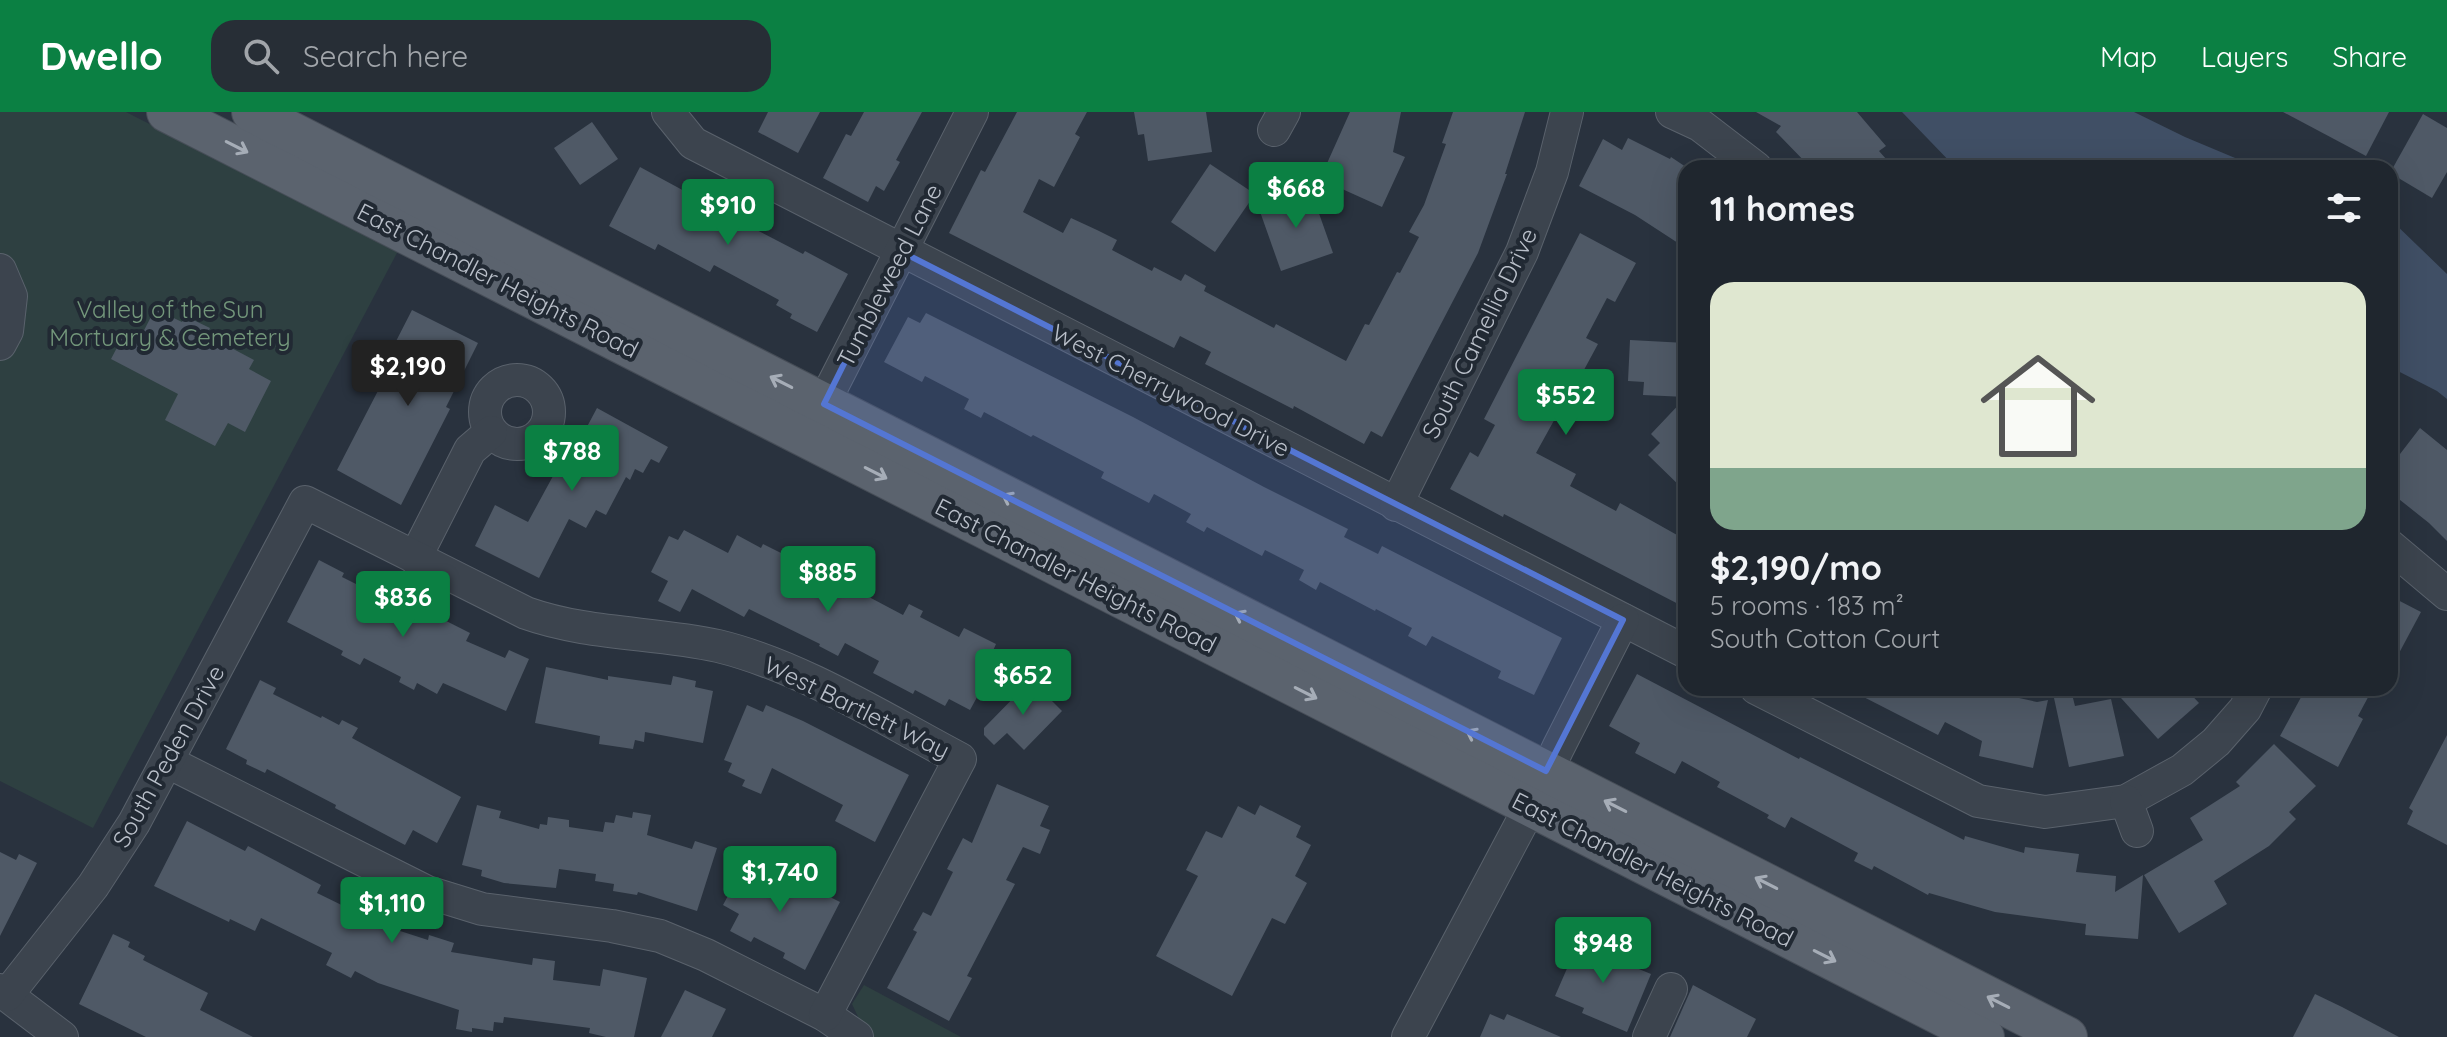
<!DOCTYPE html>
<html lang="en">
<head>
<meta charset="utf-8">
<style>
	:root { --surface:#1f262e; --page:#272e36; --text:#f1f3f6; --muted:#a1a5aa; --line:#3c434a; --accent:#0b8043 }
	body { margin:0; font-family:Quicksand,sans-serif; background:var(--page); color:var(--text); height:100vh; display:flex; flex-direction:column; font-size:30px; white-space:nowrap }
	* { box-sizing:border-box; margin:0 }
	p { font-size:26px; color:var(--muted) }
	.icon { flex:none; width:44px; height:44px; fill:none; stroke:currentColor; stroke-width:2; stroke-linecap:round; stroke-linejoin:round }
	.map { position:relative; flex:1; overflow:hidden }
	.side { position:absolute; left:1678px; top:48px; width:720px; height:536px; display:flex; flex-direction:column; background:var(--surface); border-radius:24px; box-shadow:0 8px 32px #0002,0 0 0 2px var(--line) }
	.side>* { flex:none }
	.price { position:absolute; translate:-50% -68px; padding:0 18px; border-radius:8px; background:var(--accent); color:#fff; font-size:26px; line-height:52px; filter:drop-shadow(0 2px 4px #0008) }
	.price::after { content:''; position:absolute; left:50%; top:48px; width:24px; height:18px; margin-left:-12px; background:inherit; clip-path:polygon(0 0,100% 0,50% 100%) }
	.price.active { background:#222; color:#fff }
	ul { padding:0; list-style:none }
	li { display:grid; align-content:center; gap:16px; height:424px; padding:0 32px }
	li+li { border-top:2px solid var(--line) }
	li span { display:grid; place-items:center; height:248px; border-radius:24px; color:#555 }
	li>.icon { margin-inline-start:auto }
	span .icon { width:144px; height:144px; fill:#fffc; stroke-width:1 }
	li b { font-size:34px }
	h2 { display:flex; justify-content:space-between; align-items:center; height:96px; padding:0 32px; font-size:34px }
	header { display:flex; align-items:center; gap:48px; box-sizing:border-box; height:112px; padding:0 40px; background:var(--accent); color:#fff }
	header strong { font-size:38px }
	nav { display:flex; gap:44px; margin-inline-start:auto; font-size:28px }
	.search { width:560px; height:72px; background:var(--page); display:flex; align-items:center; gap:20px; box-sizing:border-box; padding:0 28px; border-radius:24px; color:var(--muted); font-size:30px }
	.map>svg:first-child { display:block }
</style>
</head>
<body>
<header>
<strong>Dwello</strong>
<div class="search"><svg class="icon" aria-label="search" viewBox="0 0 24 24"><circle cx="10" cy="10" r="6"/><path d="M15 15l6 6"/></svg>Search here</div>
<nav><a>Map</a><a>Layers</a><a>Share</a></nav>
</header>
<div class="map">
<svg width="2447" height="925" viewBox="0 0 2447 925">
	<rect width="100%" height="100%" fill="#29323e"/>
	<g fill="#2e4041">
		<path d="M0,0H126L398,139L93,716L0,669Z"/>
		<path d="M864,873L961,925H872L862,913L852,892Z"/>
	</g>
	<g fill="#404f65">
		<path d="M1902,0H2134L2185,25L2259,56H1956Z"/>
		<path d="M2390,107L2447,162V287L2437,279L2390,255Z"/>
	</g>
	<g fill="#4f5966">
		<path d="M768,0H820L798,41L758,20Z"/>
		<path d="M864,0H922L896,48L900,50L884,79L876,74L868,90L823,66L846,22L851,24Z"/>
		<path d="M1017,0H1087L1075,22L1080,25L1054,75L1039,67L1023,100L1063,121L1071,106L1097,118L1117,128L1112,138L1152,159L1154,155L1181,169L1185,162L1206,174L1204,179L1274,216L1276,212L1346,249L1365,212L1369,213L1397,160L1400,161L1419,125L1409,120L1424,93L1446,32L1442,31L1453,0H1525L1505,62H1507L1478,141L1382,325L1371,319L1364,332L1294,294L1293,297L1205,252L1211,240L1180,224L1174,236L949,121L981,58L985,60Z"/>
		<path d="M1134,0H1206L1212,40L1148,49L1144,22L1138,23Z"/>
		<path d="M1350,0H1401L1393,40L1405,45L1382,95L1320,67Z"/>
		<path d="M1756,0H1857L1886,34L1879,39L1894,56H1811L1776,20L1781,14Z"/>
		<path d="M2283,0H2389L2366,44Z"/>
		<path d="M2423,2L2447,16V60L2432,86L2390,61Z"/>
		<path d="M592,10L618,47L580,73L554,36Z"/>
		<path d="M1628,26L1670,47L1671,45L1686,55V119L1678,131L1635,103L1579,74L1603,27L1622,38Z"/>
		<path d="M1210,52L1255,82L1215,140L1171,110Z"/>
		<path d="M640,55L747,113L803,142L805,139L848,162L817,220L790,206L792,202L776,193L779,188L714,153L710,160L658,132L655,138L609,114Z"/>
		<path d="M1310,76L1333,141L1281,159L1258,94Z"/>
		<path d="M1580,121L1636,151L1615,190L1607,186L1586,226L1598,232L1559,304L1557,303L1536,341L1576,362L1570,374L1616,399L1620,391L1686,428V496L1504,402L1503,405L1450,377L1470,340L1478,345L1495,313L1484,307Z"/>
		<path d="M155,197L182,210L185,204L210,216L207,223L254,248L249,257L271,269L245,320L228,311L215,334L165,308L178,282L111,247L123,224L137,232Z"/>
		<path d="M412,198L478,231L446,295L450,297L401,393L337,358L397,242L391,239Z"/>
		<path d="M926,201L1133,305L1264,375L1348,417L1344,425L1378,442L1382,434L1562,526L1534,583L1498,566L1501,559L1432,524L1426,534L1408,524L1412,516L1376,497L1375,499L1320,470L1316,478L1299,468L1304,458L1265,438L1262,444L1207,415L1204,420L1186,410L1191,402L1154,382L1149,391L1101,366L1104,360L1033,323L1031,325L984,300L981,306L964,297L969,287L925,264L922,270L884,250L908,205L920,211Z"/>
		<path d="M1630,228L1686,231V380L1648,343L1660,331L1651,322L1686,285L1643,283L1644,270L1628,269Z"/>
		<path d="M597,296L668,335L659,351L651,347L643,361L635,357L630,368L626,365L606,403L596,398L586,416L569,407L539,466L475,434L495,393L528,410L559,353L565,356Z"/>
		<path d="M2420,316L2447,338V429L2429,411L2390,380V355Z"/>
		<path d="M684,418L728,441L737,423L761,436L763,432L795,448L800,437L831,453L827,461L835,467L903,503L909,492L923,499L920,505L959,525L964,516L996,532L992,541L999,545L970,598L949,587L945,594L915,578L913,582L873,561L879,549L845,531L838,544L819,534L820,532L749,497L744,505L692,477L680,500L658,489L668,469L651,460L669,424L678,428Z"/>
		<path d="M319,448L344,461L342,465L374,481L377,474L470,521L466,529L505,546L509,538L529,547L506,599L443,571L437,582L417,571L414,578L399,570L401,565L364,546L360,553L341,543L343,539L287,510Z"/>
		<path d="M2390,484L2421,500L2390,558Z"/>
		<path d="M546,555L608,568V564L671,573L673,564L696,569L695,575L713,579L703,631L645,620L644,630L635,628L633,637L599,632L600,624L535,611Z"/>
		<path d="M1637,562L1799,647L1800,645L1964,728L1965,724L2024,741L2025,735L2079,742L2076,760L2116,764L2115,780L2143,763L2138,827L2085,823L2086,812L1995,800L1929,781L1928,783L1874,754L1872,758L1854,749L1858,741L1791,705L1785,716L1767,706L1769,703L1717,675L1720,670L1682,649L1675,662L1635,641L1640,631L1609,614Z"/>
		<path d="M260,568L276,576L273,582L321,606L322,604L339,613L342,608L358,616L352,626L461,685L437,731L413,718L405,733L335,696L336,693L267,657L265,661L246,652L247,648L226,637Z"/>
		<path d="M1031,568L1062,599L1024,638L1007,621L994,633L984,623V616Z"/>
		<path d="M1846,576H1988L1987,579L2037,590L2048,588L2033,656L1979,644L1982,629L1945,610L1938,623Z"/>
		<path d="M2112,576H2185L2199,591L2158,627Z"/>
		<path d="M2306,576H2373L2358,604L2363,607L2338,655L2280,624Z"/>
		<path d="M2072,582L2075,594L2111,587L2124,644L2069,655L2054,586Z"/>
		<path d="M747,593L763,600L766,593L803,609L909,663L875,730L835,709L843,693L772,656L761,682L742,674L745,668L728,660L732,651L724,648Z"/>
		<path d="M2447,623V733L2407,712L2413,699L2409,696Z"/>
		<path d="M2274,632L2316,674L2289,700L2296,707L2269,734L2214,769L2227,792L2179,821L2144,763L2203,728L2190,706L2240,674L2236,670Z"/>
		<path d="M997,672L1049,694L1040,714L1050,718L1040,742L1023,735L1006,768L1015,772L967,864L972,866L949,909L887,876L917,820L913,818L923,800L931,804L953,760L947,757L963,726L972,731Z"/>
		<path d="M477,693L501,699L499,706L539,717L540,712L547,713L548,705L569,708V715L603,720L605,710L614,711L616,703L632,706L633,700L651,703L647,723L692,737L695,729L717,736L697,799L638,780L637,783L613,779L614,772L595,769L596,762L559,757L556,776L504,771L481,764L482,758L462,753Z"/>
		<path d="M1260,693L1301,714L1296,725L1311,733L1295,764L1307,771L1285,812L1272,806L1232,884L1156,844L1198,764L1186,758L1206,719L1222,726L1238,694L1255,703Z"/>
		<path d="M187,709L245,739L248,734L321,773L317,781L360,802L363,797L396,813L394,817L428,828L429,823L454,831L451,840L532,853L533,846L555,849L553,868L600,874L603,857L647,866L634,925H606L589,921L590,916L504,905L503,911L494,910L493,919L472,916V920L456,917L459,898L378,871L355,859L351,866L326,853L332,841L261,806L255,819L230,807L229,810L187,790L154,774Z"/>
		<path d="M0,740L16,748L19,742L37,751L0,824Z"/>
		<path d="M755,754L805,780L808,774L840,790L805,858L783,846L785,841L754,825L751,830L730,819L739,802L723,793L743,756L752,761Z"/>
		<path d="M113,822L130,830L128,835L145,844L143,848L208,881L200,898L253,925H146L79,892Z"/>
		<path d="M1579,829L1595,836L1598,829L1621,839L1617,848L1651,862L1627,920L1582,901L1584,896L1555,884Z"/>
		<path d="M1693,873L1756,907L1747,925H1670Z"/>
		<path d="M685,878L726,897L712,925H661Z"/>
		<path d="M2315,882L2342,895L2399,925H2293Z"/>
		<path d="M1490,902L1504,908L1507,902L1561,925H1480Z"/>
	</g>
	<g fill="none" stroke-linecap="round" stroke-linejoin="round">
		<g stroke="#5a626c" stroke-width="34">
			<g id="minor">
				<path d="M668,0L693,31L1686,540"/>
				<path d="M1672,0L1700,13L1756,56"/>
				<path d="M1274,18L1284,0"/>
				<path d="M0,158L11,184L7,219L0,232"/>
				<circle cx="517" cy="300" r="32"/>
				<path d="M813,312L972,0"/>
				<path d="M1396,393L1522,140L1552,60L1567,0"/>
				<path d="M2390,434L2447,482"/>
				<path d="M415,446L470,338L491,320"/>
				<path d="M1756,576L1978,689L2045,700L2126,689L2182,658L2216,630L2245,597L2256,576"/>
				<path d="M168,650L427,780L482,797L612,814L660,824L706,843L825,903L857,925"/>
				<path d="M2126,689L2137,719"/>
				<path d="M0,878L62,925"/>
				<path d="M7,883L93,774L134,711L305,390L526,501C588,523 654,520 718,534C801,554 884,607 960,647L825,903"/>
				<path d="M1408,925L1530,695L1558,636L1623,508"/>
				<path d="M1649,925L1671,877"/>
			</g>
		</g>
		<g stroke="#464d57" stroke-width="42">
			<g id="major">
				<path d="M167,0L1984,925"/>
				<path d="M252,0L2067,925"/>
			</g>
		</g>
		<use href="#minor" stroke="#3c444e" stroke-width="32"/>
		<use href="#major" stroke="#5b636e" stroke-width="40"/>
	</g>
	<defs><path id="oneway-shaft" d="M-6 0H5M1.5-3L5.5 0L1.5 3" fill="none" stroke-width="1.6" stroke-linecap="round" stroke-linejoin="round" transform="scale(2)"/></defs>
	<g stroke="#a6adb7">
		<use href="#oneway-shaft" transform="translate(237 35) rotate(27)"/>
		<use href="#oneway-shaft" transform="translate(781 270) rotate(-153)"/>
		<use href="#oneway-shaft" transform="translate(876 361) rotate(27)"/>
		<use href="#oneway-shaft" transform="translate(1013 388) rotate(-153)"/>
		<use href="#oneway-shaft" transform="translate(1245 506) rotate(-153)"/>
		<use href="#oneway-shaft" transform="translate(1306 581) rotate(27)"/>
		<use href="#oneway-shaft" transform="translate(1477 624) rotate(-153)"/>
		<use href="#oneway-shaft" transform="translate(1615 694) rotate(-153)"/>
		<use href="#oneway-shaft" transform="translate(1766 771) rotate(-153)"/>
		<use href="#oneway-shaft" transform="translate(1825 844) rotate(27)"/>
		<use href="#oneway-shaft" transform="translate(1998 890) rotate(-153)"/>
	</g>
	<path fill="#5476d3" fill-opacity="0.2" stroke="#5476d3" stroke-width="6" stroke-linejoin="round" d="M900,139L1623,508L1546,659L824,292Z"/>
	<g text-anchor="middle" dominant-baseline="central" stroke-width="8" stroke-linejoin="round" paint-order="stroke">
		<g font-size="24" fill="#b9bfc9" stroke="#212933">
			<text transform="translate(889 163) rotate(-63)">Tumbleweed Lane</text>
			<text transform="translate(498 168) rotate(27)">East Chandler Heights Road</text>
			<text transform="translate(1479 221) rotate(-64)">South Camellia Drive</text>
			<text transform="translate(1171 278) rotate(27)">West Cherrywood Drive</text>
			<text transform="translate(1076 463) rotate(27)">East Chandler Heights Road</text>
			<text transform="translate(857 595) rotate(26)">West Bartlett Way</text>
			<text transform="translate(168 644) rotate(-61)">South Peden Drive</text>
			<text transform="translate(1653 757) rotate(27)">East Chandler Heights Road</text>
		</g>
		<g font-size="24" fill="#73977b" stroke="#212933">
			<text x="170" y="197">Valley of the Sun<tspan x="170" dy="28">Mortuary &amp; Cemetery</tspan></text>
		</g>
	</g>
</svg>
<b class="price" style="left:1296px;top:118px">$668</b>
<b class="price" style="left:728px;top:135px">$910</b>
<b class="price active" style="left:408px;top:296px">$2,190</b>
<b class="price" style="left:1566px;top:325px">$552</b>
<b class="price" style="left:572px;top:381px">$788</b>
<b class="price" style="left:828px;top:502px">$885</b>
<b class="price" style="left:403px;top:527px">$836</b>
<b class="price" style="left:1023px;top:605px">$652</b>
<b class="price" style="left:780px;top:802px">$1,740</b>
<b class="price" style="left:392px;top:833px">$1,110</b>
<b class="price" style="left:1603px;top:873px">$948</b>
<section class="side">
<h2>11 homes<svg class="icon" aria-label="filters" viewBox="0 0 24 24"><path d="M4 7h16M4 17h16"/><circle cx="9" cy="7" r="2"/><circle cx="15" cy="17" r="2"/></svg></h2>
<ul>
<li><span style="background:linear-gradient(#dfe7d0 75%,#7fa58c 0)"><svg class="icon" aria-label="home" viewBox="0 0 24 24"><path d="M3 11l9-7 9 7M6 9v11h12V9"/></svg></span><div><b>$2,190/mo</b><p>5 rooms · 183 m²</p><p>South Cotton Court</p></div></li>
</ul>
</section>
</div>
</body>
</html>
